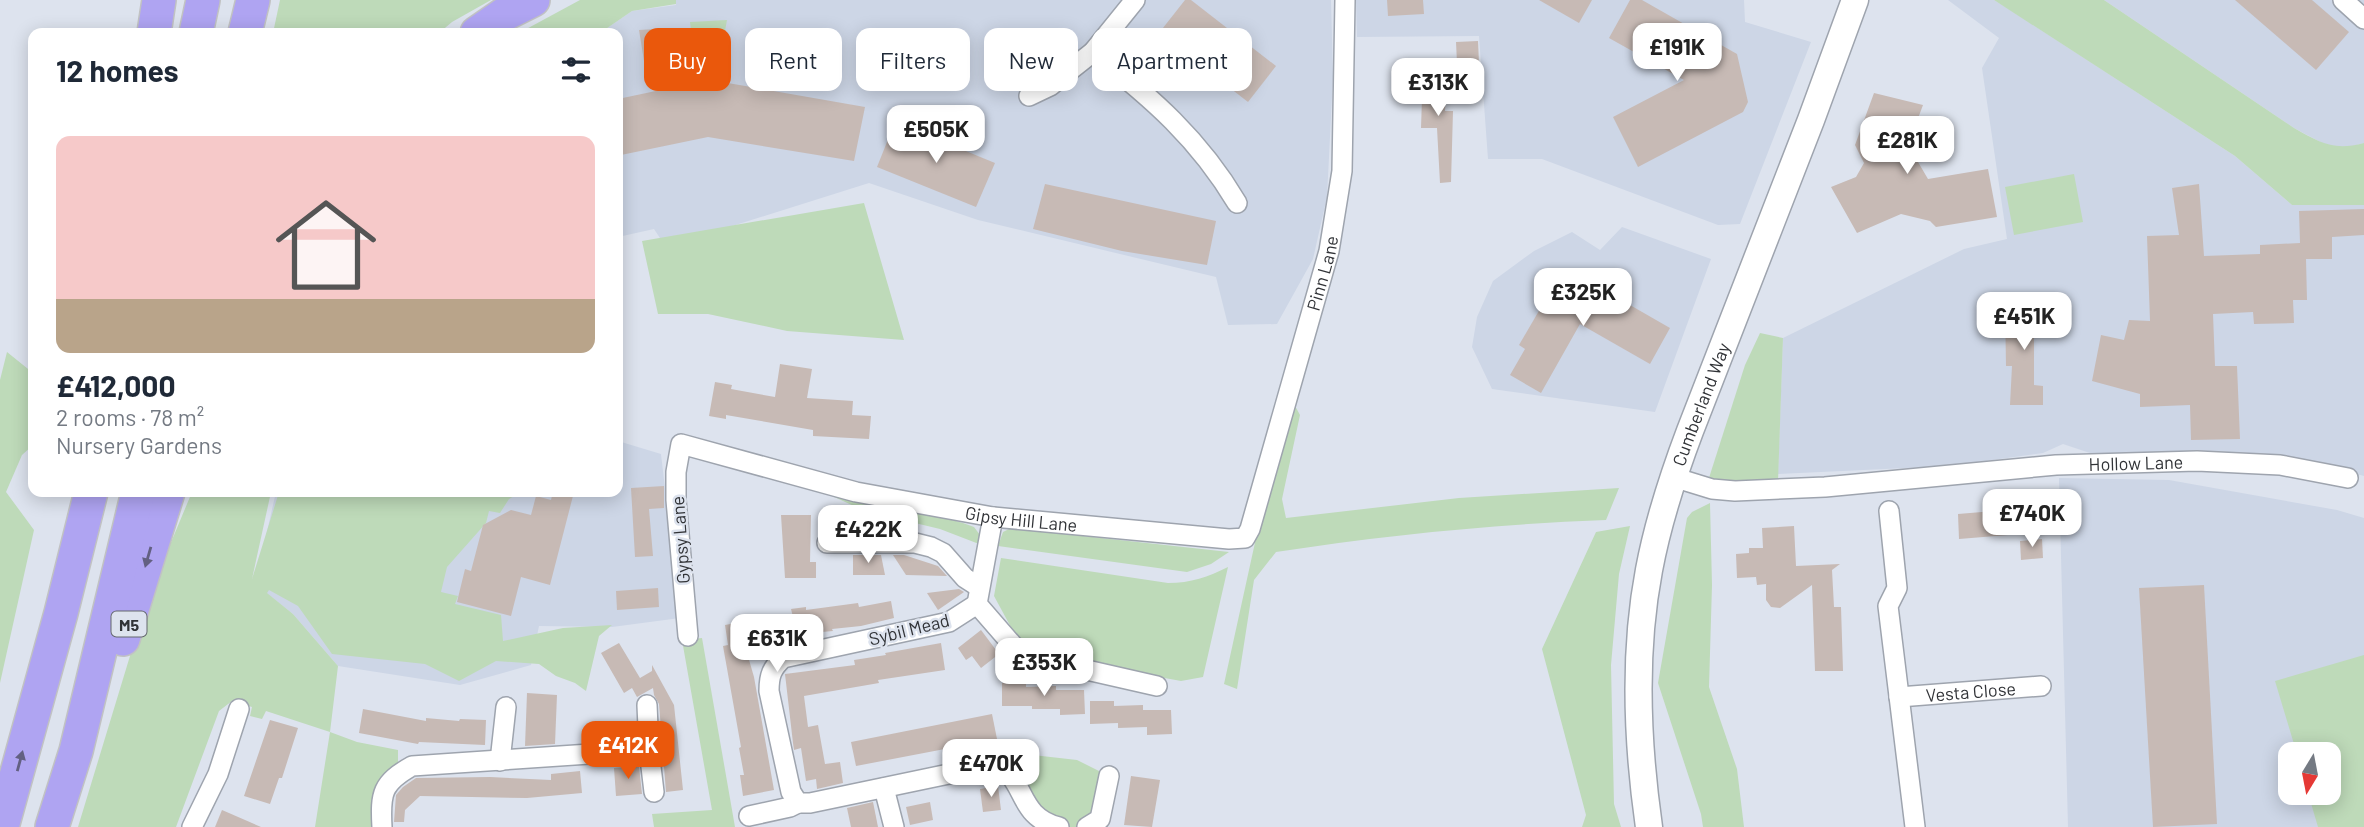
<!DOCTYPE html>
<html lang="en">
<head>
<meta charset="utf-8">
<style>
	:root { --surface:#fff; --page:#f2f2f3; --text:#1f2937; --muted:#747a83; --accent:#ea580c }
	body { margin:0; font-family:Barlow,sans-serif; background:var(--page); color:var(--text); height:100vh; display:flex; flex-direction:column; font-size:26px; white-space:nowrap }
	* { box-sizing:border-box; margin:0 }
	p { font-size:23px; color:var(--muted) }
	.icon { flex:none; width:38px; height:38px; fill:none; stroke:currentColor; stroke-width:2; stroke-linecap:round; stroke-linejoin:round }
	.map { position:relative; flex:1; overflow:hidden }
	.panel { position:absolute; left:28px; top:28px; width:595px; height:469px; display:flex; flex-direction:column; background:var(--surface); border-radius:14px; box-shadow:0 4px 18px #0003 }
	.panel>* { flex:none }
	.guide { position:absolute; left:644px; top:28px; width:665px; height:63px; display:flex; gap:14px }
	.needle { width:46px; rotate:190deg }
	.buttons { position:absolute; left:2278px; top:742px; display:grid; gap:14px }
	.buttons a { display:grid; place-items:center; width:63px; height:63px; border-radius:14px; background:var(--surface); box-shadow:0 4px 18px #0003; font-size:35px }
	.price { position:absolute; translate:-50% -60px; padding:0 16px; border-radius:14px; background:#fff; color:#222; font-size:23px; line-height:46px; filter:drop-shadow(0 2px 4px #0008) }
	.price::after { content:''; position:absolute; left:50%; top:42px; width:21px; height:16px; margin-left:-10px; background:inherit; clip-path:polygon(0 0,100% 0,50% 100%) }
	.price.on { background:var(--accent); color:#fff }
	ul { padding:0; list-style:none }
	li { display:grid; align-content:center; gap:14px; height:371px; padding:0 28px }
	li span { display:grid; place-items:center; height:217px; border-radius:14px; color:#555 }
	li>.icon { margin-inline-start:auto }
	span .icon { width:126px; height:126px; fill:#fffc; stroke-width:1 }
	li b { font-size:30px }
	h2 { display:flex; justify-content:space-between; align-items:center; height:84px; padding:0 28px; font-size:30px }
	.pill { padding:0 24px; border-radius:14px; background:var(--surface); box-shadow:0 4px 18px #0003; font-size:24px; line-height:63px }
	.pill.on { background:var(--accent); color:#fff }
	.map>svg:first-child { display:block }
</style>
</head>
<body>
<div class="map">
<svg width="2364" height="827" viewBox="0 0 2364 827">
	<rect width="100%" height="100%" fill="#dde3ee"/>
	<g fill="#cdd6e6" fill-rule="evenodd">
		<path d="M676,0H1331L1333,77L1327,197L1313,259L1277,324L1228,325L1216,277L978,220L869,183L666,247L654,229L618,237V33H600L632,11L676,5Z"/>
		<path d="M1356,0H1744L1745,22L1811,42L1740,224L1718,225L1542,159H1488L1479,36L1357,37Z"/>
		<path d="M1948,0H1994L2007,8L2235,156L2292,205L2364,198V476L2305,460L2191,454H2093L2063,444L2043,453L1949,466L1778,474L1783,338L1964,249L2007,239L1982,68L1999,38Z"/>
		<path d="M2104,0H2364V143L2346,148L2324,144L2294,128Z"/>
		<path d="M1622,227L1711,259L1655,412L1492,389L1472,347L1477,317L1493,281L1534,251L1572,232L1600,250Z"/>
		<path d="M618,441L661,454L680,618L612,627L539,626L531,665L460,685L338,666L293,614L255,584L276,492H618Z"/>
		<path d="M2059,478L2169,480L2337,510L2364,518V827H2068ZM2291,754H2329V793H2291Z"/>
	</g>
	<g fill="#bedab9">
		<path d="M280,0H491L452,22L439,33H273Z"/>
		<path d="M580,0H676V4L632,11L600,33H519Z"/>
		<path d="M1994,0H2104L2294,128C2321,143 2333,151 2364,143V205H2292L2235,156Z"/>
		<path d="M727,20L721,52H694L690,22Z"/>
		<path d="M2074,174L2083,222L2014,235L2005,187Z"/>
		<path d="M864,203L904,340L787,331L708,314H658L642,241Z"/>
		<path d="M1760,333L1783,338L1778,482L1708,481L1745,365Z"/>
		<path d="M7,352L33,373V445L22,455L6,492L34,530L0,683V380Z"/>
		<path d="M1294,404L1300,415L1282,499L1286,518L1459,498L1619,488L1606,520C1496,524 1386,535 1276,552L1254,580L1237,689L1224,684L1265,497Z"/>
		<path d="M192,492H271L252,579L279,492H521L509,499L500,513L489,511L486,523L447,567L441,592L458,596L455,604L501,615L503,641L563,628L612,625L599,636L586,691L575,683L556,676L539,664L496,661L459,681L425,664L332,654L298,606L269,590L267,593L293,614L338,666L330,732L357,742L398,750V767L377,827H315L330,732L266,711L262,719L250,716L252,707L232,701L219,711L176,827H78L147,600Z"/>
		<path d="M832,496L933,515L963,523L974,527L980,535L979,544L940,529L865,511Z"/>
		<path d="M1710,503L1712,585L1709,687L1737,769L1744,827H1703L1701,814L1658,683L1687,518L1692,512Z"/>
		<path d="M1630,526L1619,574L1611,665L1614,804L1621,827H1582L1586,815L1542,649L1596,532Z"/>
		<path d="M1011,528L1037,531L1229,552L1211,564L1187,572L998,546L1003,532Z"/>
		<path d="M1001,558L1168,583C1191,583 1208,577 1228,567L1203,677L1181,681L1099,666L1020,644L994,596Z"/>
		<path d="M702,638L735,827H654L652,814L712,810L682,640Z"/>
		<path d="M2364,655V827H2318L2308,793H2329V754H2297L2275,681Z"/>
		<path d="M1033,755L1077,760L1109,776L1087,827H1059L1004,768Z"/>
	</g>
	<g fill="#c7bab5">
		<path d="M1185,0H1191L1276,66L1248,102L1159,33Z"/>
		<path d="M1387,0H1423L1424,14L1388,16Z"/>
		<path d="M1539,0H1592L1579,23Z"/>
		<path d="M1630,0H1642L1737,54L1748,102L1743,112L1638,167L1613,117L1684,80L1609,38Z"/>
		<path d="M2235,0H2312L2349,32L2316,70Z"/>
		<path d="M655,29L659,58L644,61L639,30Z"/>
		<path d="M1478,41L1479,63H1457L1456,42Z"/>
		<path d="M880,46L895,49L889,79L874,77Z"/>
		<path d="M1423,69L1447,70L1445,111H1453L1451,182L1440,183L1437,128H1421Z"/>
		<path d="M703,81L722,82L865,107L854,161L708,137L621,155L618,140V99Z"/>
		<path d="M1874,93L1923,105L1908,145L1928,179L1988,169L1997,217L1936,227L1930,221L1901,214L1857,233L1831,187L1856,177L1864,163L1855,145Z"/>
		<path d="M895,122L995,163L976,207L877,167Z"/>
		<path d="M1045,184L1216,221L1207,265L1122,251L1033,229Z"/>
		<path d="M2199,184L2204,256L2260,254V245L2300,243L2299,211L2364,209V235L2332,237V259H2306L2307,300H2293L2294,323L2254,324L2253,312L2213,314L2215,366H2237L2240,439L2191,440L2190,405L2140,407V394L2092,381L2101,335L2124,340L2129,320L2150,321L2147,236L2179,235L2172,188Z"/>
		<path d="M1569,270L1670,328L1650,364L1580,324L1541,393L1510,375L1525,349L1519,345L1554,285L1559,288Z"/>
		<path d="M2005,306H2046V333H2034V385L2043,386V405H2010L2012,366H2006Z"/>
		<path d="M780,364L812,369L807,398L853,401L852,415L871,416L869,439L813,436V430L726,415V419L709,416L715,382L732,385L731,389L775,397Z"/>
		<path d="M664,486V508L649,509L653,556L635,557L631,488Z"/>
		<path d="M553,492H574L550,585L521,577L511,616L457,602L465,569L471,571L483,525L511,510L531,515L536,496L551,500Z"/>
		<path d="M2006,510L2008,535L1959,539L1958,514Z"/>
		<path d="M781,515H811L810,562H816V578H785Z"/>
		<path d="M1794,526L1796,566L1840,564L1832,570L1834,607H1841L1843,671H1815L1812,585L1780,608L1771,607L1766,600V584L1757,585L1756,577L1737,578L1736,554L1749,553V548H1763L1762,528Z"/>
		<path d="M2042,539L2043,558L2021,560L2020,541Z"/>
		<path d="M853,555H881L885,575H853Z"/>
		<path d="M893,555H904L938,566L947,576L906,575Z"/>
		<path d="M2204,585L2217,824L2153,827L2139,588Z"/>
		<path d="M658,588L659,607L617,610L616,591Z"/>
		<path d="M959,589L964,592L938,610L927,593Z"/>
		<path d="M891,601L894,618L861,626L832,629L833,631L788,635V639L745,646L754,677L774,790L743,796L740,775H744L739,748L741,747L723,646L728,645L725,625L741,622V625L793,617L791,609L806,607V610L858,603L859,607Z"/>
		<path d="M981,630L999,654L981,668L972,656L966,660L958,648Z"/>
		<path d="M619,643L640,678L652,671V665L674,705L683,790L666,792L659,704L654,695L653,688L637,697L632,688L624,693L601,653Z"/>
		<path d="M941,643L945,670L878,680L879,683L804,696L808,727L818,725L825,764L840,762L843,783L817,789L816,779L806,781L801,748L794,750L793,743L785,674L855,665L854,660L886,655L885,653Z"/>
		<path d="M1026,682V687L1056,686V690H1084L1085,714L1060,715V709H1032V706H1002V683Z"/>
		<path d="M527,693L557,695L555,744L525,746Z"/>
		<path d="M1090,701H1114V706L1143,705V710H1171L1172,734L1147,735V727L1118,728V723L1090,724Z"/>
		<path d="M363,709L426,721V718L459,721L460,719L486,720L485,745L419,742L418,744L359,733Z"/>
		<path d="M992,714L997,739L856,766L851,742Z"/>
		<path d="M270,720L298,728L282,778H279L270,804L244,796Z"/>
		<path d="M639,766L642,794L616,796L614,768Z"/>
		<path d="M580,771L582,793L527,798L420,796L405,810L404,822H394L396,795L403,787L416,778L490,777L551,780V774Z"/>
		<path d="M1131,776L1160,780L1152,827L1124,825Z"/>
		<path d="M998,786L1001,810L983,812L980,789Z"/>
		<path d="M873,802L878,827H851L847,808Z"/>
		<path d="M930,802L933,820L910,825L906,807Z"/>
		<path d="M222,810L261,827H215Z"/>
	</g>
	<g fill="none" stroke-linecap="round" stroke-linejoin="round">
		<g stroke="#9ea4ae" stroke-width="22">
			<g id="minor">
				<path d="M2343,0L2364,19"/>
				<path d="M1093,52C1152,98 1199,139 1237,203"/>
				<path d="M1029,96L1050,86L1093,52L1135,0"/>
				<path id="s1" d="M1673,477L1712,489L1735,491L1825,487L2056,465L2197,461L2280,465L2348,478"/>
				<path d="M1889,511L1897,588L1888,606L1915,827"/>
				<path d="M993,517L977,604L1017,650L1034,658L1157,686"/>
				<path d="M827,543H915L931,547L943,553L965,578L979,587"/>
				<path d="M977,604L949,622L783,658C772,668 769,675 769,691L791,792L798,803H810L992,765C1028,774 1014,816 1059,827"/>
				<path id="s2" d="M688,636L676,500V472L681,444L856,492L993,517L1229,539L1245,538L1250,529L1329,251L1342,171L1345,0"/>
				<path id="s3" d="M1899,697L2041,686"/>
				<path d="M647,705L649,750"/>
				<path d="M500,761L506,707"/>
				<path d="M884,788L894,827"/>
				<path d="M749,816L790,807L798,803"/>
				<path d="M192,827L218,774L239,709"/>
				<path d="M382,827C380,793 382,783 412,766L649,750L654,792"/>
				<path d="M1087,827L1100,819L1109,776"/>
			</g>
		</g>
		<g stroke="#9ea4ae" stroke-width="29">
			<g id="secondary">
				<path id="s4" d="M1649,827C1637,743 1633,654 1649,570C1658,522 1673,476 1690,431L1811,120L1855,0"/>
			</g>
		</g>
		<g stroke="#c1c2c3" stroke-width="36">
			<g id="motorway">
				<path d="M154,33L159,0"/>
				<path d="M196,33L203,0"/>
				<path d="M245,33L253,0"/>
				<path d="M477,33L503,15L533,0"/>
				<path d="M123,639L168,492"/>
				<path d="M2,827L61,613L91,492"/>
				<path d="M52,827L76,751L138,492"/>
			</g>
		</g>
		<use href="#minor" stroke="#fff" stroke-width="19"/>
		<use href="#secondary" stroke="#fff" stroke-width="26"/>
		<use href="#motorway" stroke="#afa4f2" stroke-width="33"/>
	</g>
	<defs><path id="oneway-solid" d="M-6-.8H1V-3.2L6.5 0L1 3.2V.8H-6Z" transform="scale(1.75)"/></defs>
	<g fill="#636082">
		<use href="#oneway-solid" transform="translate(148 557) rotate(106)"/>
		<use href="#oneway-solid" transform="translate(20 761) rotate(-75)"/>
	</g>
	<g text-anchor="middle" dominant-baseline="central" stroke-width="5" stroke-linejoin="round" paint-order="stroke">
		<rect fill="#dde3ee" stroke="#65686e" stroke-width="2" x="111.5" y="611.5" width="35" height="25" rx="5"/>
		<g font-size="16" font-weight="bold" fill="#313337">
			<text x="129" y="624">M5</text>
		</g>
		<g font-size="18" fill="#313337" stroke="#dde3ee">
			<text stroke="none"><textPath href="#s2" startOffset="1043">Pinn Lane</textPath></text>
			<text stroke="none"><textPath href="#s4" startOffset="432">Cumberland Way</textPath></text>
			<text stroke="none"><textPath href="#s1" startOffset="466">Hollow Lane</textPath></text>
			<text stroke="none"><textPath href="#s2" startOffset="542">Gipsy Hill Lane</textPath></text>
			<text transform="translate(680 540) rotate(-94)">Gypsy Lane</text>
			<text transform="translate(909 629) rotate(-14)">Sybil Mead</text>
			<text stroke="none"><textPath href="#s3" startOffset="72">Vesta Close</textPath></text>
		</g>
	</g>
</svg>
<div class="buttons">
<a><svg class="needle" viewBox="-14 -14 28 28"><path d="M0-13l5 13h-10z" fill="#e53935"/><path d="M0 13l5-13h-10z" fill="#747a83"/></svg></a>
</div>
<b class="price" style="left:1677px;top:83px">£191K</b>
<b class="price" style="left:1438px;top:118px">£313K</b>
<b class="price" style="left:936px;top:165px">£505K</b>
<b class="price" style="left:1907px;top:176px">£281K</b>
<b class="price" style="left:1583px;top:328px">£325K</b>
<b class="price" style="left:2024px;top:352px">£451K</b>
<b class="price" style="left:2032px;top:549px">£740K</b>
<b class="price" style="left:868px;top:565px">£422K</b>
<b class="price" style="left:777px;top:674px">£631K</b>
<b class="price" style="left:1044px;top:698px">£353K</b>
<b class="price on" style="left:628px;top:781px">£412K</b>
<b class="price" style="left:991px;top:799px">£470K</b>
<div class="guide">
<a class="pill on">Buy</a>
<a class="pill">Rent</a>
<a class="pill">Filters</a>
<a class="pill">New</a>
<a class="pill">Apartment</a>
</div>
<section class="panel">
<h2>12 homes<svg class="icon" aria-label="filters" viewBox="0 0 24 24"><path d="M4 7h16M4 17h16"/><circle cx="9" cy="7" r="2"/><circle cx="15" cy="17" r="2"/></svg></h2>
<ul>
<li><span style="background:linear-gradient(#f6c9c9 75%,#b9a48a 0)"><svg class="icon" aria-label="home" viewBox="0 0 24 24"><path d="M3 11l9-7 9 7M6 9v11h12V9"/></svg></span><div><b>£412,000</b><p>2 rooms · 78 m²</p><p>Nursery Gardens</p></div></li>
</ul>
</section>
</div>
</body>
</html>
